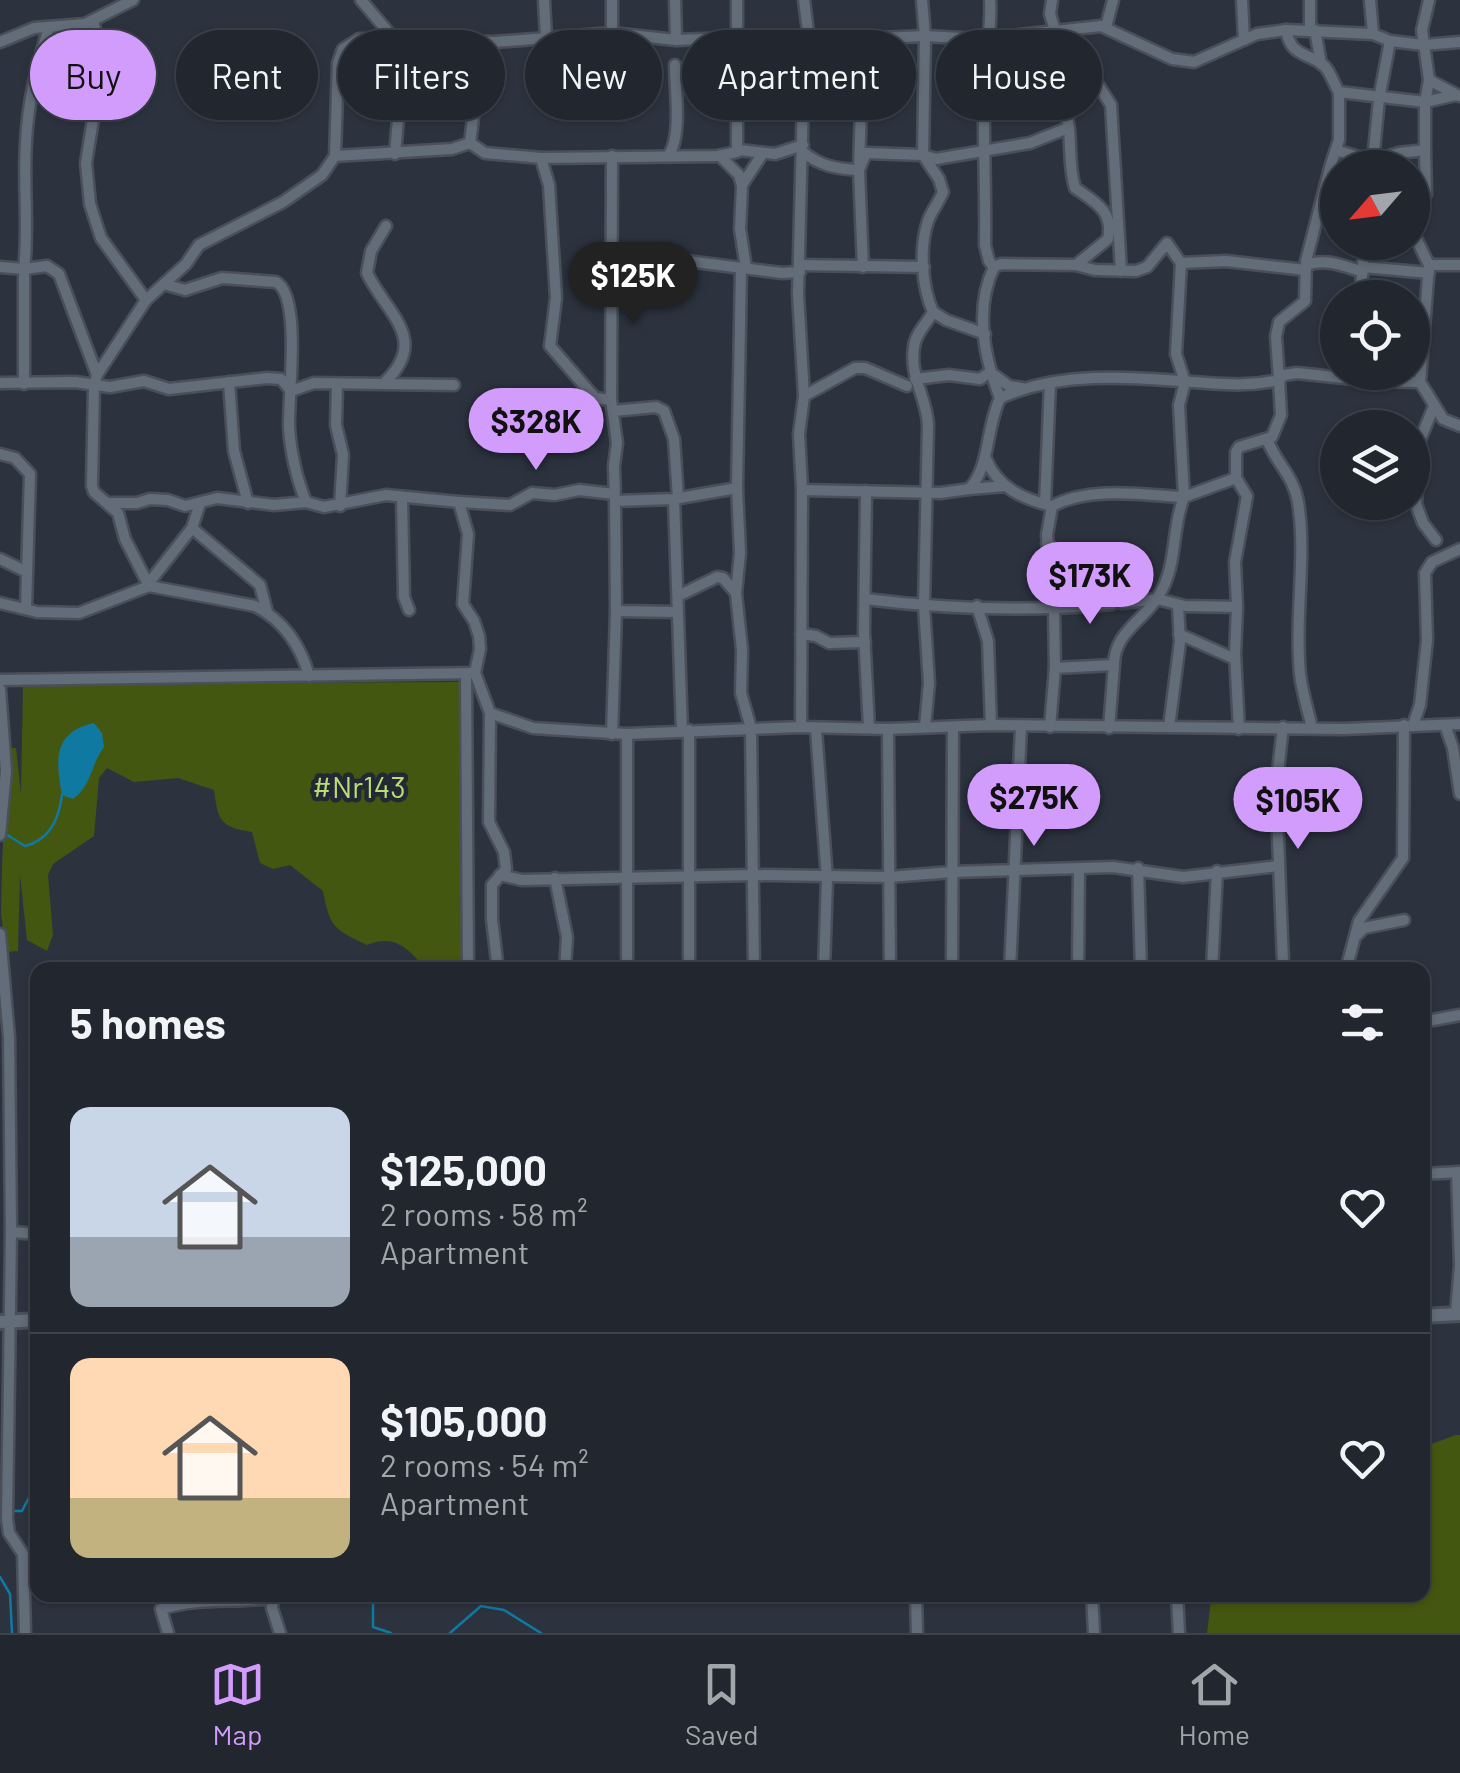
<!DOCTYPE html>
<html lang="en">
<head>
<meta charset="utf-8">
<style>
	:root { --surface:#21262f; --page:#2d323b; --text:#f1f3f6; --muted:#a2a5aa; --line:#3e434b; --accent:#d29cfd }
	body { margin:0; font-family:Barlow,sans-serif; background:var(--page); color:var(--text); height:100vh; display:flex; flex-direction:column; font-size:38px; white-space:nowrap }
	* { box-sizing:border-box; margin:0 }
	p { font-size:32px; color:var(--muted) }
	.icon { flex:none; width:55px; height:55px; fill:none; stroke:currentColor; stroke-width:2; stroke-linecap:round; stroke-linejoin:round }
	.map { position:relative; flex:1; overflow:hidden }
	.drawer { position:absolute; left:30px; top:962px; width:1400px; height:640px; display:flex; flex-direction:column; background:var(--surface); border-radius:20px; box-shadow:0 2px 8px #0004,0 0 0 2px var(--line) }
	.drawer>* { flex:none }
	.guide { position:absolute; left:30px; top:30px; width:1400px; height:90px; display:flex; gap:20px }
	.needle { width:65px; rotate:242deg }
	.controls { position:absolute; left:1320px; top:150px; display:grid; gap:20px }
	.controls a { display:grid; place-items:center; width:110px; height:110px; border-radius:50%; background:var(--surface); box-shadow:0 2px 8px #0004,0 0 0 2px var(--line); font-size:50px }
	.price { position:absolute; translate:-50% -85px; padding:0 22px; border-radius:35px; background:var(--accent); color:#111; font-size:32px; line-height:65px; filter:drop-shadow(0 2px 5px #0008) }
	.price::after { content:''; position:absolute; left:50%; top:60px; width:30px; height:22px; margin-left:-15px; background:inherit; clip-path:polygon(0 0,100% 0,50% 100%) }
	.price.active { background:#222; color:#fff }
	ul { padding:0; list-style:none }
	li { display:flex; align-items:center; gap:30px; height:250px; padding:0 40px }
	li+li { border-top:2px solid var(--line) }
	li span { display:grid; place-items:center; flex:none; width:280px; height:200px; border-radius:20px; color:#555 }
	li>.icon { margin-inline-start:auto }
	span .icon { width:120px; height:120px; fill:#fffc; stroke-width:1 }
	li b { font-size:42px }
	h2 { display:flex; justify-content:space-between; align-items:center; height:120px; padding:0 40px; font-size:42px }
	.pill { padding:0 35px; border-radius:45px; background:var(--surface); box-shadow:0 2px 8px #0004,0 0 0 2px var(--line); font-size:35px; line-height:90px }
	.pill.active { background:var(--accent); color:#111 }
	.tabs { display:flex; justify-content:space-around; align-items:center; height:140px; border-top:2px solid var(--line); background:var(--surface); font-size:28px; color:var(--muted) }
	.tabs a { display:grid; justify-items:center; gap:5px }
	.tabs .active { color:var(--accent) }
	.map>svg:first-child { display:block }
</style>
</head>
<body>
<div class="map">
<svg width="1460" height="1633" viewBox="0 0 1460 1633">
	<rect width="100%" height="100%" fill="#2c333f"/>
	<g fill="#445710">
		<path d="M461,682L462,968L427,970C409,950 396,933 367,945C334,929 330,928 323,891L290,865L273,869L260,863L252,832C220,827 218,821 214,790L178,778L134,782L107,768L99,778L94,836L53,864L48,875L53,935L47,951L27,940L20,875L18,951L6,952L1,914L2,865L8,748H16L21,794L23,684Z"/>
		<path d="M1456,1435H1460V1633H1207L1211,1600L1229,1598V1595H1422L1423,1447Z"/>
	</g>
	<path fill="#1079a2" d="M94,723L102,733L104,747C91,764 91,787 73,799L62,795C56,762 52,732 94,723Z"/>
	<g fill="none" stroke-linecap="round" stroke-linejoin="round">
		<g stroke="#1079a2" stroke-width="2.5">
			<path d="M4,833L25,846C50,840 59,819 62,795"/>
			<path d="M10,1511H22L38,1480"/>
			<path d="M0,1577L10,1594L12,1633"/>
			<path d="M373,1595V1627L391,1633"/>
			<path d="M450,1633L481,1606L504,1610L541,1633"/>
		</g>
		<g stroke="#4a505a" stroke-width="15">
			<g id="minor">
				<path d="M361,0L395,40L399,108L395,154"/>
				<path d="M544,0L546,37"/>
				<path d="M675,0L676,40"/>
				<path d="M922,0L925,36L923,155L939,179L943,192C939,202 931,212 928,221C919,248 922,287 933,312C927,323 915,334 914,347C909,376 927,398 928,425L924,606L929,683L925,727"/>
				<path d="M990,0C992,30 985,56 984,86C983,139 986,192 985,245L989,261L994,267"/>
				<path d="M1052,0L1050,14L1065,63L1093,77L1111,105L1121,271"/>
				<path d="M1242,0L1244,40"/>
				<path d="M1370,0L1373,34"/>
				<path d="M93,20L102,63L86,163L90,204L101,238L146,300"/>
				<path d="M49,27C37,67 28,100 26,142C23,185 29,226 24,269L47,266L59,274L97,375"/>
				<path d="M1106,27L1113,0"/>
				<path d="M1310,29V0"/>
				<path d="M1286,30C1291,55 1303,52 1321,63C1330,69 1333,83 1339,92"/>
				<path d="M1315,30L1321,64"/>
				<path d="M612,33V0"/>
				<path d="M0,42L34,28L85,24L133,0"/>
				<path d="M1065,63C1061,87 1066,106 1069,130C1071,150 1069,168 1075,188C1095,202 1114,211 1108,239L1076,265"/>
				<path d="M1429,80L1459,96"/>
				<path d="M470,143L485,153L541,158L717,156L737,152V0"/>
				<path d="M739,150L775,154L803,145"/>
				<path d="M1425,150V102L1456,95"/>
				<path d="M1338,151L1373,161L1379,99L1390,41"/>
				<path d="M803,152C820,166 837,169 859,170L866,153L923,155L936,159L1030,143L1068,128"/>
				<path d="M669,155C682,135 675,90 675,65"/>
				<path d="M335,156L452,149L470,143L475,102L495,42"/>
				<path d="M612,156L611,400L617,443L614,466L615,501"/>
				<path d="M720,156L739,175L742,186L740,229L746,268"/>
				<path d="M541,158L549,185L556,298L550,346L595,398L611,400"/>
				<path d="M1372,165L1373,161L1399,153L1425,150L1426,194L1412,223"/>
				<path d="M742,185L763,153"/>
				<path d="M1412,230L1429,265"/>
				<path d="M1181,263L1226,261L1305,270"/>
				<path d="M800,265L924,267"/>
				<path d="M1460,265H1429L1420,382L1443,419L1460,426"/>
				<path d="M1305,266C1324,257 1344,266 1363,272"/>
				<path d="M0,267L24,269V384"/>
				<path d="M863,267L859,170L863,37"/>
				<path d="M1363,267L1429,273"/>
				<path d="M741,268L737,488L740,553L736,593L742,650L741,693L751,728L754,970"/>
				<path d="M612,270L669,267L687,261L782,273L800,272"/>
				<path d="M164,284L185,290L222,278L276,282C302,296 288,397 289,426C290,450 297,480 306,502"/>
				<path d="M1360,298L1365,242"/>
				<path d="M933,312L946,320L985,334"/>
				<path d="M915,379L949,375L980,379L990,372L1009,386L1022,388"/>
				<path d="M229,382L234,451L248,503"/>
				<path d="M385,382C430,339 386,313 367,273L371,251L386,226"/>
				<path d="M0,383L75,382L110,387L144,381L169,389L267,378L281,379L291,391L314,383L454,385"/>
				<path d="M337,384L336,425L343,455L340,506"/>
				<path d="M804,396L855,368H865L907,386"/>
				<path d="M1000,398C984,357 974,309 994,267L1001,264L1076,265L1095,270L1136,271L1147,267L1167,243L1181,263L1176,354L1185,382L1179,405L1184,497C1142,495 1091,486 1052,506"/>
				<path d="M1434,406L1420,440L1416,504L1423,523L1436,540"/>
				<path d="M613,411L656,407L664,411L674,439L678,498"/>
				<path d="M1267,439C1275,462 1294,476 1298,502C1307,559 1294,617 1300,674C1302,692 1308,710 1312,728"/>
				<path d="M0,454L15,458L30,474L26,609"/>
				<path d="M986,459C998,488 1023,499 1052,506L1047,535L1054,610L1055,668"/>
				<path d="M969,489L1006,486"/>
				<path d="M802,490L799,434L804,396L798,294L803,98L809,40L804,0"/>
				<path d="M866,491L864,632L869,728"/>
				<path d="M402,497L404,597L409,610"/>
				<path d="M674,499L682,731"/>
				<path d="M459,502L510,505L532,493L555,495L579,490L614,494"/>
				<path d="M110,503H137L150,499L168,500L185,506L217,498L274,505L306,502L324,507L386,495L459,502L468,534L463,604L474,621L479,636L480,649L475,673L490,713L489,822L504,852L506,869L492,885V919L498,970"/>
				<path d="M1045,504L1050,383"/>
				<path d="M192,528L260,585L267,612"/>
				<path d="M1047,543L1076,570L1085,584L1105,599L1122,603L1157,599L1185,606L1237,607L1235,562L1247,496L1236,478"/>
				<path d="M0,559L27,572"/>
				<path d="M148,584L192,528L200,503"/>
				<path d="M149,586L125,539L118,513L94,492L92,486L94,385L97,375L146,300L186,264L199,245L283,202L322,175L335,156L338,63L343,49L359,39L495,42L612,33L676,40L730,38L809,40L819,36L834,40L925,36L981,39L1101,26L1172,59L1194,62L1257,34L1286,30L1373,34L1390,41L1424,45L1460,42"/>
				<path d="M678,596L717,577L723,578L736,593"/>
				<path d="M865,599C946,609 1030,612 1112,604"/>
				<path d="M0,603L37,612L79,613L149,586L255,606C283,620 301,646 309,676"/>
				<path d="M977,606L988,641L991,725"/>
				<path d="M1237,607L1235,654L1239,729"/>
				<path d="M677,612L616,611L615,501L674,499L737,488"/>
				<path d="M801,634L816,636L829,643L865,642"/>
				<path d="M1179,634L1235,659"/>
				<path d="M466,674L468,970"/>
				<path d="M0,680L475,673"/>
				<path d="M0,689L6,771L0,835"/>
				<path d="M490,713L533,728L627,734L801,727L888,729L991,725L1344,729L1460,724"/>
				<path d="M1413,725L1420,705L1427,640L1425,573L1432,562L1460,549"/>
				<path d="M1445,725L1453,748L1460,794"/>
				<path d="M801,727L802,490L940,493L969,489C991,466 985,430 1000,398C1060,371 1129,377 1193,382C1223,384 1249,387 1279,380L1276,336L1279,322L1305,301L1306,261L1331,164L1339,140V92L1425,102L1429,80L1422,30L1429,0"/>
				<path d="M1050,727L1055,668L1114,665C1114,632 1144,621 1159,595C1178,565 1171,529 1184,497L1236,478V452L1239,447L1272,437L1281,415L1279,380L1284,375L1297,373L1372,381L1420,382"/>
				<path d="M1169,727L1180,642L1178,605"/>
				<path d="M1109,728L1114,665"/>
				<path d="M816,729L827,879L824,970"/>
				<path d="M888,729L890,970"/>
				<path d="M612,734L616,611"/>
				<path d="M627,734V970"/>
				<path d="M1138,868L1141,970"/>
				<path d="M500,875L522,880L754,875L889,877L952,872L1113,867L1183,877L1278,866"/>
				<path d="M555,878L567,937L565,970"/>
				<path d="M0,934L9,1037L11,1232L7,1519L9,1533L23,1554L25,1633"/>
				<path d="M1355,937L1364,928L1404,920"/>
				<path d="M689,970V730"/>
				<path d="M952,970L953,727"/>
				<path d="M1010,970L1021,726"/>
				<path d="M1078,970L1079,870"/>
				<path d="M1212,970L1217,871"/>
				<path d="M1281,970L1283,962L1276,788L1283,727"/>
				<path d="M1346,970L1359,921L1403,858L1404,725"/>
				<path d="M1422,1022L1460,1015"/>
				<path d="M1422,1174L1460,1172"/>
				<path d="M11,1232L38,1234"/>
				<path d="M1456,1314L1460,1265L1457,1172"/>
				<path d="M916,1595L917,1633"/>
				<path d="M1092,1595L1094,1633"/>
				<path d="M1177,1595L1179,1633"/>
				<path d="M273,1596L272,1608L280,1633"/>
				<path d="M168,1633L161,1609C201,1597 232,1603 271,1598"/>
			</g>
		</g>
		<g stroke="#4a505a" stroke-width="18">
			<g id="tertiary">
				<path d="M1422,1316L1460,1314"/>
				<path d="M0,1322L38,1320"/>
			</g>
		</g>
		<use href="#minor" stroke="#636c79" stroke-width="10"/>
		<use href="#tertiary" stroke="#636c79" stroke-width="12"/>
	</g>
	<g text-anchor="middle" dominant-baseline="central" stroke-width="9" stroke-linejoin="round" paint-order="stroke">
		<g font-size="30" fill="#badc74" stroke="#222935">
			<text x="359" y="786">#Nr143</text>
		</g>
	</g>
</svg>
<div class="controls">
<a><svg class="needle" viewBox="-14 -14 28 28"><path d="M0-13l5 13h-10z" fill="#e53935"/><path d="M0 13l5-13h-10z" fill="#a2a5aa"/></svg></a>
<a><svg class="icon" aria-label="locate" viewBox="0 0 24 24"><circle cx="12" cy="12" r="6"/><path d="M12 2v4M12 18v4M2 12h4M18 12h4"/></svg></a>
<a><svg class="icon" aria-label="layers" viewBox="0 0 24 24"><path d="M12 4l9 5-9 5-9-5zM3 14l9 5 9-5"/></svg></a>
</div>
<b class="price active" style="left:633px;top:327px">$125K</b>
<b class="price" style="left:536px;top:473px">$328K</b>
<b class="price" style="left:1090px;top:627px">$173K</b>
<b class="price" style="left:1034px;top:849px">$275K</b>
<b class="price" style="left:1298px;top:852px">$105K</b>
<div class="guide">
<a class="pill active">Buy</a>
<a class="pill">Rent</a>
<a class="pill">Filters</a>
<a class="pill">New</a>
<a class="pill">Apartment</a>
<a class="pill">House</a>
</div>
<section class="drawer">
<h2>5 homes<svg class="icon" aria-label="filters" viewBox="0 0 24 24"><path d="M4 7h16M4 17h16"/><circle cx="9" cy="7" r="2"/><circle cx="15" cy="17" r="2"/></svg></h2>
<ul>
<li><span style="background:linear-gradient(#c9d6e8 65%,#9aa5b1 0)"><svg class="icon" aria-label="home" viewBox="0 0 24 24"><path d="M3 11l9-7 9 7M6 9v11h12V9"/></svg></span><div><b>$125,000</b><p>2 rooms · 58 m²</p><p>Apartment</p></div><svg class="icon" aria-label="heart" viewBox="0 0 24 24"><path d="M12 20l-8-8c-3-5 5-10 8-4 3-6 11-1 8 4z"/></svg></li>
<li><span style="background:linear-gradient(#ffd9b3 70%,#c2b280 0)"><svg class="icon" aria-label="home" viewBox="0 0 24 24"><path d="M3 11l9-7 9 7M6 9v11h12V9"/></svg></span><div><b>$105,000</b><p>2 rooms · 54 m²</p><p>Apartment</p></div><svg class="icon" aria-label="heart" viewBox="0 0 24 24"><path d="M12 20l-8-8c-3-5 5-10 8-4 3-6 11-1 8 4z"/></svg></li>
</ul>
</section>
</div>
<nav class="tabs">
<a class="active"><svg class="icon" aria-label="map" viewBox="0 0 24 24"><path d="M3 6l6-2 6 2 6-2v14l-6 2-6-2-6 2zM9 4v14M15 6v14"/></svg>Map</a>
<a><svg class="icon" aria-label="saved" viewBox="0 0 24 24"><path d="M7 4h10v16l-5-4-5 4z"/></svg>Saved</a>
<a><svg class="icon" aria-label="home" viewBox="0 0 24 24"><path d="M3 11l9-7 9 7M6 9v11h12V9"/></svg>Home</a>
</nav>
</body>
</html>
